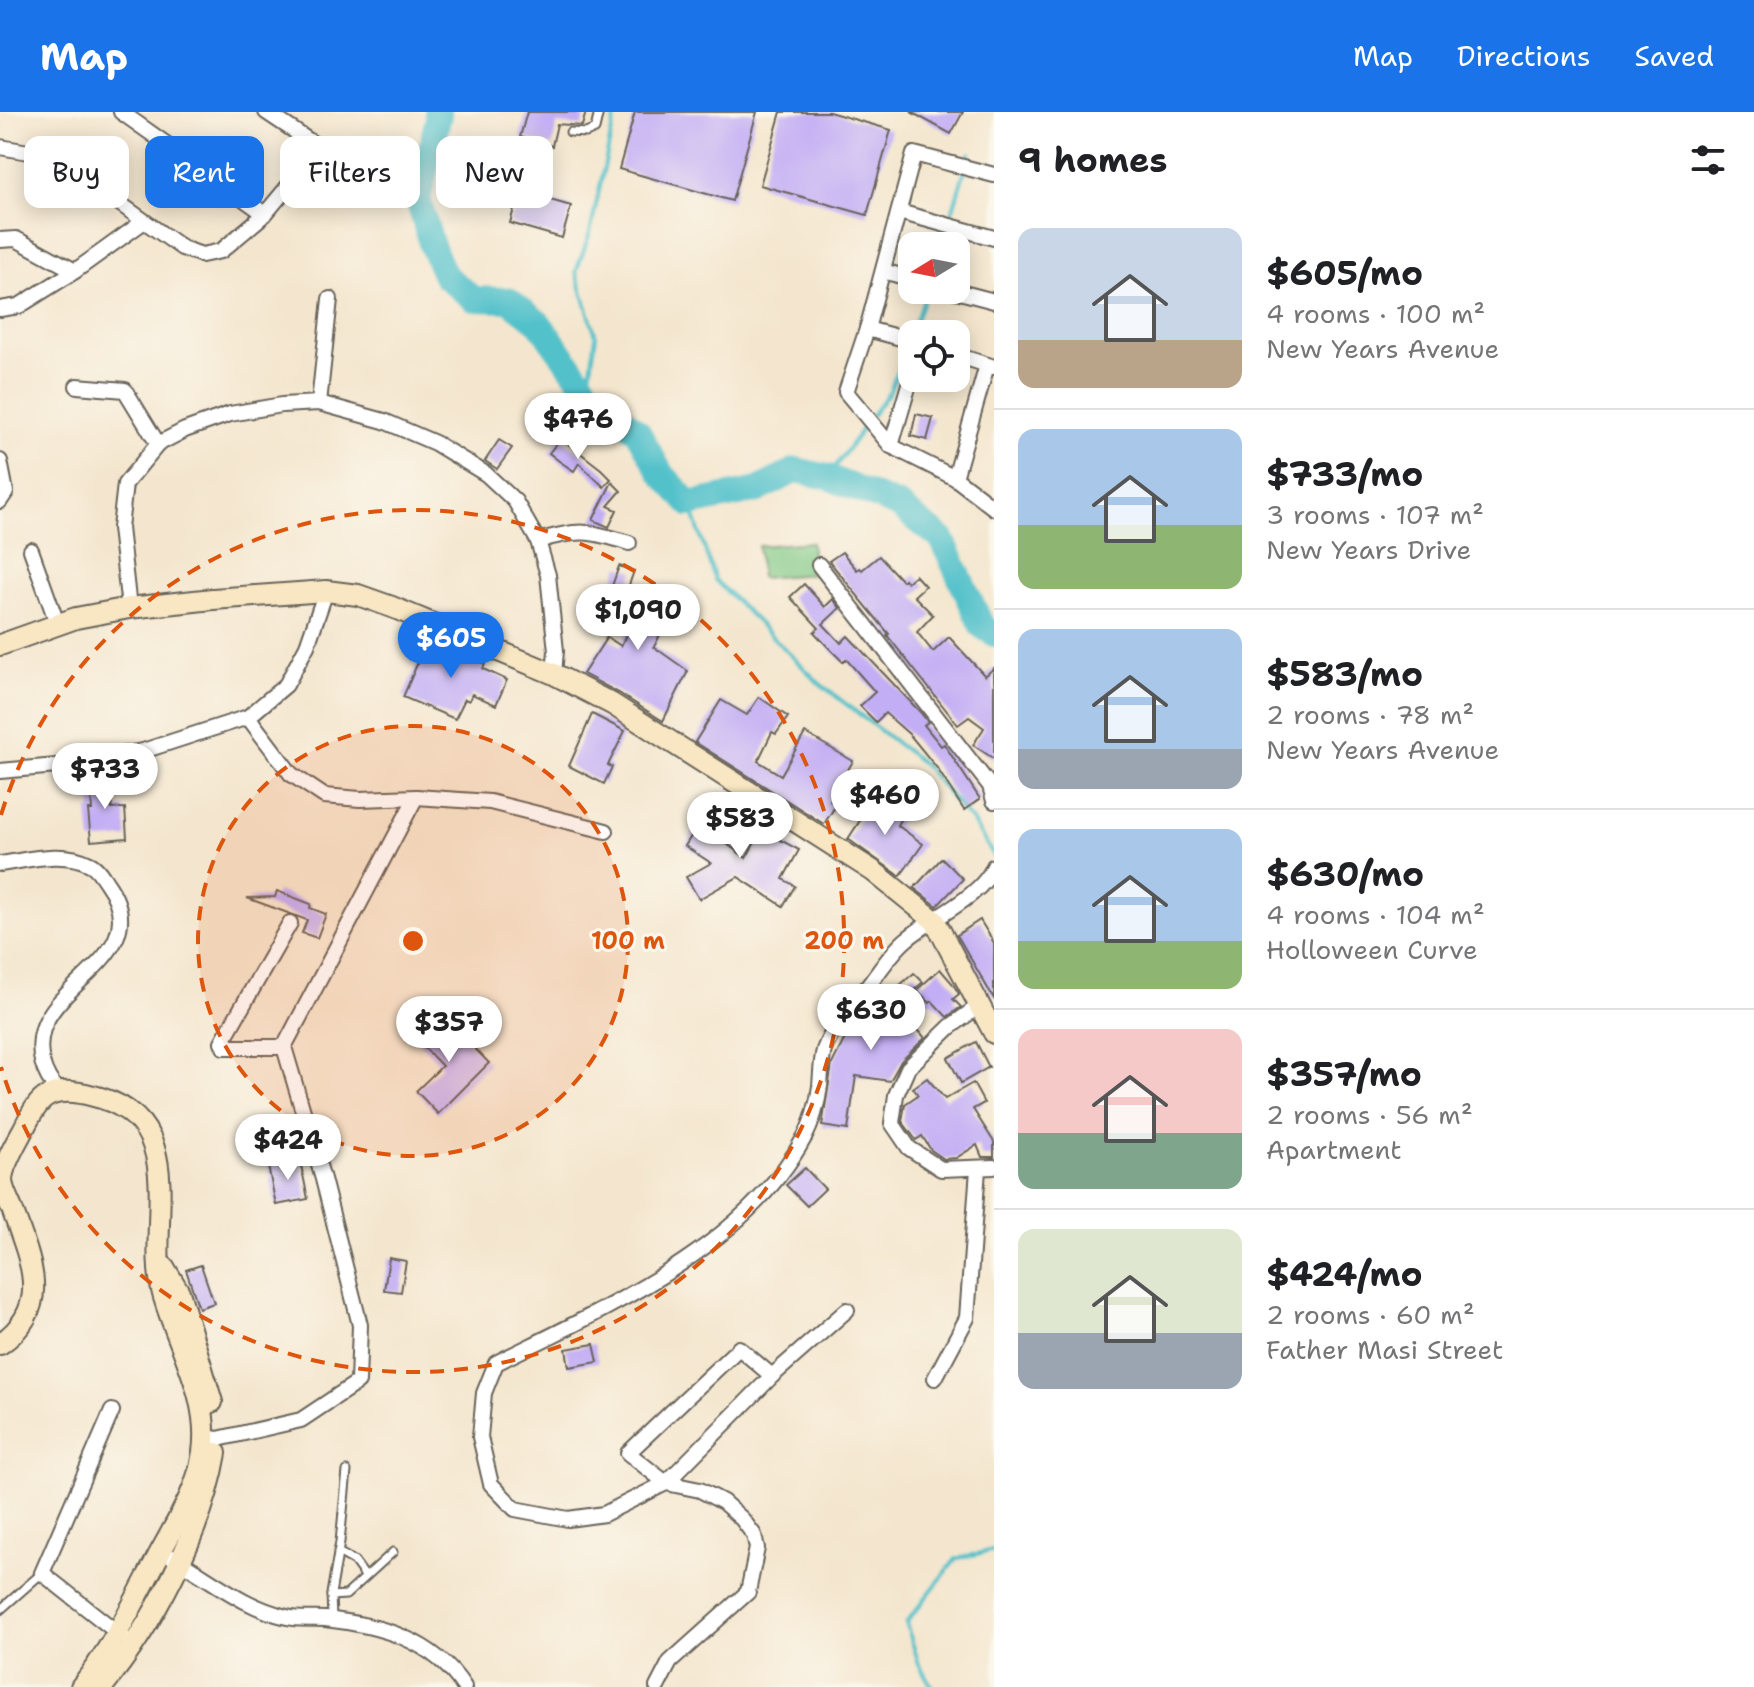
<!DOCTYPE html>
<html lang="en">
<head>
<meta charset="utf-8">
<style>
	:root { --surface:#fff; --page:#f6f6f6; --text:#202124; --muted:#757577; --line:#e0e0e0; --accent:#1a73e8 }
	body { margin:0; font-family:"Shantell Sans",sans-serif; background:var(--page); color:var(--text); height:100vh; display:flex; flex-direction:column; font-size:30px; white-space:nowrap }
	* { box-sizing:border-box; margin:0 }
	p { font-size:26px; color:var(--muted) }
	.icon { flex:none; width:44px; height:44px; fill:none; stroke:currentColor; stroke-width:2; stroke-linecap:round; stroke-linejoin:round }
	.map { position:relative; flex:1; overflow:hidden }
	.side { display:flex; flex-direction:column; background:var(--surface); width:760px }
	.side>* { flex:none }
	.banner { position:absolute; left:24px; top:24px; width:760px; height:72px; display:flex; gap:16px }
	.needle { width:52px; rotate:260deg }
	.tools { position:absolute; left:898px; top:120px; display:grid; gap:16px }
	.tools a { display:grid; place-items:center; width:72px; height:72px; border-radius:16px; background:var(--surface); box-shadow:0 4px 20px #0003; font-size:40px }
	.price { position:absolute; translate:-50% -68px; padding:0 18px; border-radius:28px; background:#fff; color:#222; font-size:26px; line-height:52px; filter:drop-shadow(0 2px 4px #0008) }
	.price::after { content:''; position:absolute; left:50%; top:48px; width:24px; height:18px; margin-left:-12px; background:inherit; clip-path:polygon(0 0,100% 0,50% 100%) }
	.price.on { background:var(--accent); color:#fff }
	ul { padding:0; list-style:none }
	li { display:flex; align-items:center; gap:24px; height:200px; padding:0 24px }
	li+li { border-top:2px solid var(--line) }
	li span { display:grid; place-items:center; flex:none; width:224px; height:160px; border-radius:16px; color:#555 }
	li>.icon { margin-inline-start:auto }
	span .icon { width:96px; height:96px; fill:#fffc; stroke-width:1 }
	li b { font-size:34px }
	h2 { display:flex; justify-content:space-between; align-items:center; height:96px; padding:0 24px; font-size:34px }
	.tag { padding:0 28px; border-radius:16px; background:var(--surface); box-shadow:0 4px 20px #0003; font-size:28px; line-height:72px }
	.tag.on { background:var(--accent); color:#fff }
	header { display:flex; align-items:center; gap:48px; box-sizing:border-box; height:112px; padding:0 40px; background:var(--accent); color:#fff }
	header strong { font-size:38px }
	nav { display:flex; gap:44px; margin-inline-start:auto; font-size:28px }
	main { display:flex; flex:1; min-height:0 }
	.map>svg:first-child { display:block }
</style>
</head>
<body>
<header>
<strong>Map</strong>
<nav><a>Map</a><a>Directions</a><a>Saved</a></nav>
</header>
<main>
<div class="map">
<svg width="994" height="1575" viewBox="0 0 994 1575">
	<rect width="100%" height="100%" fill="#fbf7ec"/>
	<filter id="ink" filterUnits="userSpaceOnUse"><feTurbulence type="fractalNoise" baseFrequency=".0125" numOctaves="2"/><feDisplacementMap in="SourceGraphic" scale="16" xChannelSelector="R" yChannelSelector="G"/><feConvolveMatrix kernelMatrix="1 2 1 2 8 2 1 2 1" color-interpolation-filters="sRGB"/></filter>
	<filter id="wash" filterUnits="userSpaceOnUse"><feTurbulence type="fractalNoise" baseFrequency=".006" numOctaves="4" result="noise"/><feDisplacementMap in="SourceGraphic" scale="32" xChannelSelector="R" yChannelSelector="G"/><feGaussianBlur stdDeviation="1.8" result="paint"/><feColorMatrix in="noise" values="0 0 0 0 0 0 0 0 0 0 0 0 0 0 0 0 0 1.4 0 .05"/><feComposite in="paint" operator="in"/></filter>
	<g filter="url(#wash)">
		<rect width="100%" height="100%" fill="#f4e6ce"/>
		<path fill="#80c884" stroke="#4e7250" stroke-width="2" d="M811,430L814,462L761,466L758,434Z"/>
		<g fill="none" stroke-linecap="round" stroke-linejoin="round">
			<g stroke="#53c1ca" stroke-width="4">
				<path d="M942,134L970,41"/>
				<path d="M910,224L927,178"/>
				<path d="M588,278L596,224L576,160L590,121L616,0"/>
				<path d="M872,303L890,279L907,233"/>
				<path d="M828,365L867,310"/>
				<path d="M690,392L715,468L819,571L922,651L972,709L994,744"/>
				<path d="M932,1575L919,1552L906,1511L956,1447L994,1438"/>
			</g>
			<path stroke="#53c1ca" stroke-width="26" d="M437,0L439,3L418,87L432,134L445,164L474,187L509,188L539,211L588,278L638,320L661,361L690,392L758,378L796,358L828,365L899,394L942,427L982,514L994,522"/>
		</g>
		<g id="blocks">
			<g fill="#c2aef4">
				<path d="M527,0H586L582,14L557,12L552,34L520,25Z"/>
				<path d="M635,0H757L732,89L619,57Z"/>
				<path d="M781,0H829L891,18L867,103L760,73Z"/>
				<path d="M911,0H963L951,22Z"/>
				<path d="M519,79L571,94L562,126L510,111Z"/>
				<path d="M916,302L933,306L927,328L911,324Z"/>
				<path d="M561,326L601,357L611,367L604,375L579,351L574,359L559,349L549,341Z"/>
				<path d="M499,328L512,336L497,357L485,349Z"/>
				<path d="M612,370L621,379L608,394L617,398L609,415L593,408Z"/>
				<path d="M842,440L857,458L860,456L862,458L879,444L902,469L904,467L907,470L915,463L925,474L914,484L933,503L917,520L933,540L949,525L985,564L994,556V647L973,633L984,616L969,605L958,613L887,523L889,522L829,449Z"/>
				<path d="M619,454L634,459L623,490L644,498L653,477L672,485L665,502L669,504L654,535L688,559L663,609L619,581L583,562L607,525L621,534L631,511L603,500Z"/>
				<path d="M804,472L825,495L833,487L840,496L823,512L841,531L848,524L920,600L928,610L924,613L941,634L944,632L980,687L964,698L937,656L910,623L885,601L876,610L860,594L875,580L846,547L843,550L827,534L814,520L819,516L790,485Z"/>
				<path d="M429,524L485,552L483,557L507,568L496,593L472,582L469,589L465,587L455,607L403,585Z"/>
				<path d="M759,585L788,605L776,622L772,620L758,649L781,663L805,621L853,649L830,689L836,693L824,712L695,630L721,588L747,603Z"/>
				<path d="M592,602L625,619L608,653L612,655L604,672L569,654Z"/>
				<path d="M109,659L112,697L125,696L127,726L91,729L88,698H92L89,660Z"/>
				<path d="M876,684L903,703L897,713L923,732L900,764L848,727Z"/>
				<path d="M721,692L739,704L723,729L746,746L762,718L799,738L783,767L795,774L783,794L738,765L699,787L686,765L711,751L685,734L697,715L703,720Z"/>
				<path d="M942,746L963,767L937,794L914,776Z"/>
				<path d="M277,779L311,792L310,796L326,802L317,826L302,821L307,808L247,786L275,785Z"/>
				<path d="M980,808L994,831V887L957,823Z"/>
				<path d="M940,857L953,872L959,882L953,887L961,895L947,905L932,889L930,891L917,878Z"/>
				<path d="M914,861L923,870L897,893L925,926L901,949L890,969L856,964L848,1018L822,1014L832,952L855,906L859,908Z"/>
				<path d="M443,904L489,951L438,1002L416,979L442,954L418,929Z"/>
				<path d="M976,930L989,955L961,971L948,946Z"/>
				<path d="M927,966L945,987L973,971L984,991L973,997L994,1030V1045H982L977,1033L956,1046L944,1047L931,1038L922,1024L916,1028L902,1009L905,992L918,983L913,976Z"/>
				<path d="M300,1048L308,1087L276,1093L268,1054Z"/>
				<path d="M805,1056L825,1077L807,1094L786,1073Z"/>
				<path d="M389,1146L406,1149L401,1180L384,1178Z"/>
				<path d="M201,1153L214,1191L199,1196L186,1158Z"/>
				<path d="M594,1232L598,1250L569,1255L566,1237Z"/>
			</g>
		</g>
	</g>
	<g filter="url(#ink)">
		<use href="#blocks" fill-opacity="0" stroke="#68635a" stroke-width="2"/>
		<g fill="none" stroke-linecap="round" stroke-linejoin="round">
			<g stroke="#68635a" stroke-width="11">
				<g id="lane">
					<path d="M570,20L586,21L595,17L599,0"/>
					<path d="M338,1440L354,1449L365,1464"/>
					<path d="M331,1484L346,1483L393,1440"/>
					<path d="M0,1498L42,1461"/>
					<path d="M332,1507L331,1482L340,1430L347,1359"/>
				</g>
			</g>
			<g stroke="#68635a" stroke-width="18">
				<g id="street">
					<path d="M121,0L265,102"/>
					<path d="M0,35L40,42L70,56L182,136L202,143L221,139L265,102L320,36L266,0"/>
					<path d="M994,63L914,42L867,217L846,280L891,334L955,366L994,396"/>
					<path d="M899,100L994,126"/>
					<path d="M0,128L16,127L75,159"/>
					<path d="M883,159L912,167"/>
					<path d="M952,178L994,189"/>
					<path d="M0,197L19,194L75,159L143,110"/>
					<path d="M867,217L912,229"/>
					<path d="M956,243L994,255"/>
					<path d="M77,274L125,278L158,332"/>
					<path d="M319,291L330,187"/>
					<path d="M891,334L912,262"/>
					<path d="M0,349L6,380L0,389"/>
					<path d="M955,366L987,253"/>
					<path d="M538,429C578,417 589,418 629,431"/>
					<path d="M31,438L57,511"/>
					<path d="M819,453L990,674L994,689"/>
					<path d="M129,496L120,416L125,372L158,332L185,318L230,302L282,293L319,291L384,309L435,331L486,362L515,389L538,429L548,463L556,539L554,562"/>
					<path d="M248,605L291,662L324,684L360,687L416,685L490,690L606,719"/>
					<path d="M0,659L57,654L143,639L248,605L286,573L307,534L326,479"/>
					<path d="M0,752C28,748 64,738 90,752C97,755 102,764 106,770C156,839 59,866 43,917C36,940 43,962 58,979"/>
					<path d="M980,893L950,915L908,956L896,983L892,1011L909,1036L941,1057L994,1055"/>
					<path d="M284,935H224L222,930L290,811"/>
					<path d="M772,1264L739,1236L628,1341L666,1371L772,1264L847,1198"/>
					<path d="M935,1266L967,1206L978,1057"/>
					<path d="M112,1299L42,1461L123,1525"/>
					<path d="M204,1325L218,1327L301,1308L358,1270L360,1213L323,1067L284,935L416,685"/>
					<path d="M172,1445C210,1466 243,1495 287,1505C299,1508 313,1506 325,1507C379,1513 433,1527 464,1575"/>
					<path d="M657,1575L670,1550L748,1480L757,1436L754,1423L742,1407L723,1390L700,1378L666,1371L604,1402L568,1407L515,1397L491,1372L480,1325L484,1281L496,1251C604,1197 744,1137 804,1026C812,1012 818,991 820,974C821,963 821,949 824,938C832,916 850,896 865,878C878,862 891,840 907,827C931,806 982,785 994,754"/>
				</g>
			</g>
			<g stroke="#68635a" stroke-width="24">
				<g id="secondary">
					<path d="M0,533L76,506L129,496L213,487L326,479L358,483L392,495L554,562L612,592L873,759L935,809L994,921"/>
					<path d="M164,1155L179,1180L212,1290"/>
					<path d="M0,1232C54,1195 30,1148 12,1097C9,1089 2,1077 2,1068C2,1055 17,1029 23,1018C29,1007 36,990 48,984C64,976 84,981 101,986C192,1014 145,1115 163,1182C177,1233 211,1285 203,1340C198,1377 178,1407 161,1439C136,1486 114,1533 81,1575"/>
					<path d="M102,1575C152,1515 203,1418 216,1341"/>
				</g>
			</g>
			<use href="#lane" stroke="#fff" stroke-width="7"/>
			<use href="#street" stroke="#fff" stroke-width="14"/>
			<use href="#secondary" stroke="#f9e7c3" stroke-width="20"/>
		</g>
	</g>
	<circle cx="413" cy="829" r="215" fill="#de560d" fill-opacity=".12"/>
	<g fill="none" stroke="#de560d" stroke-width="4" stroke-dasharray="14 10">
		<circle cx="413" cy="829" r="215"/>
		<path d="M1 703A431 431 0 1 1 1 955"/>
	</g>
	<circle cx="413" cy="829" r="12" fill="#de560d" stroke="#fbf7ec" stroke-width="4"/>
	<g font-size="24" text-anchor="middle" font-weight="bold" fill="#de560d" stroke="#fbf7ec" stroke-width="6" stroke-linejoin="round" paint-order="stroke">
		<text x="628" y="837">100 m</text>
		<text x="844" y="837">200 m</text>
	</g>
</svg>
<div class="tools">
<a><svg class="needle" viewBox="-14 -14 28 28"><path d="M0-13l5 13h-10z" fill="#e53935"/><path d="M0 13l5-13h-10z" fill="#757577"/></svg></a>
<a><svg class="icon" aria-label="locate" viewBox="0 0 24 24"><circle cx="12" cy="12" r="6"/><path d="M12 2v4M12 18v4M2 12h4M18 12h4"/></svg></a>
</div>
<b class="price" style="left:578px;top:349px">$476</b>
<b class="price" style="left:638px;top:540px">$1,090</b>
<b class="price on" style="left:451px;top:568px">$605</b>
<b class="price" style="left:105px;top:699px">$733</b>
<b class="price" style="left:885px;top:725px">$460</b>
<b class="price" style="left:740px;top:748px">$583</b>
<b class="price" style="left:871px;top:940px">$630</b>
<b class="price" style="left:449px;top:952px">$357</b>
<b class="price" style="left:288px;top:1070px">$424</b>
<div class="banner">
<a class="tag">Buy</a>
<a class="tag on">Rent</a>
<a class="tag">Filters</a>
<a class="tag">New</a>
</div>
</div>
<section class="side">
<h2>9 homes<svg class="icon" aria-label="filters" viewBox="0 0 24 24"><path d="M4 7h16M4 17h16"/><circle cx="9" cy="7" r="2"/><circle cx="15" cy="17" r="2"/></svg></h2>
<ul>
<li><span style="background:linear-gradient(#c9d6e8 70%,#b9a48a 0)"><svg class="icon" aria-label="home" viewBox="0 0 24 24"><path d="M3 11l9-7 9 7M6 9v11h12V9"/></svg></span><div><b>$605/mo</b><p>4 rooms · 100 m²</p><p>New Years Avenue</p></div></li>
<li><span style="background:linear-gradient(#a9c7e8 60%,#8fb573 0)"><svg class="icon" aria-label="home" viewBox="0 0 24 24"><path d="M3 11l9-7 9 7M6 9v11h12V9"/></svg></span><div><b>$733/mo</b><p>3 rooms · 107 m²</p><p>New Years Drive</p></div></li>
<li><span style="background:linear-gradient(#a9c7e8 75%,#9aa5b1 0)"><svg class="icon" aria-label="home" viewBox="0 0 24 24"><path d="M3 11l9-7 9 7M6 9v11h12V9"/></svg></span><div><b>$583/mo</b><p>2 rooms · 78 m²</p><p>New Years Avenue</p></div></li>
<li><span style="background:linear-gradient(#a9c7e8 70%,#8fb573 0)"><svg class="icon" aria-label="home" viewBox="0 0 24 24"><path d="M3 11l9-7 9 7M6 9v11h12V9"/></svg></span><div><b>$630/mo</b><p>4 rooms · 104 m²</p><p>Holloween Curve</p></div></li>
<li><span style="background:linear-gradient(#f6c9c9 65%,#7fa58c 0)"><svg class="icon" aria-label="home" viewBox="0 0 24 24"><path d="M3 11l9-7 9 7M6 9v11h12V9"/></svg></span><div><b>$357/mo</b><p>2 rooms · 56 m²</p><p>Apartment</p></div></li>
<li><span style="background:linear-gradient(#dfe7d0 65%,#9aa5b1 0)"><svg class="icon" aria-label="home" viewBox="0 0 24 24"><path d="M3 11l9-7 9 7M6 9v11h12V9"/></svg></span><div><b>$424/mo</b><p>2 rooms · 60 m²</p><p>Father Masi Street</p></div></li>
</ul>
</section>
</main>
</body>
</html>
